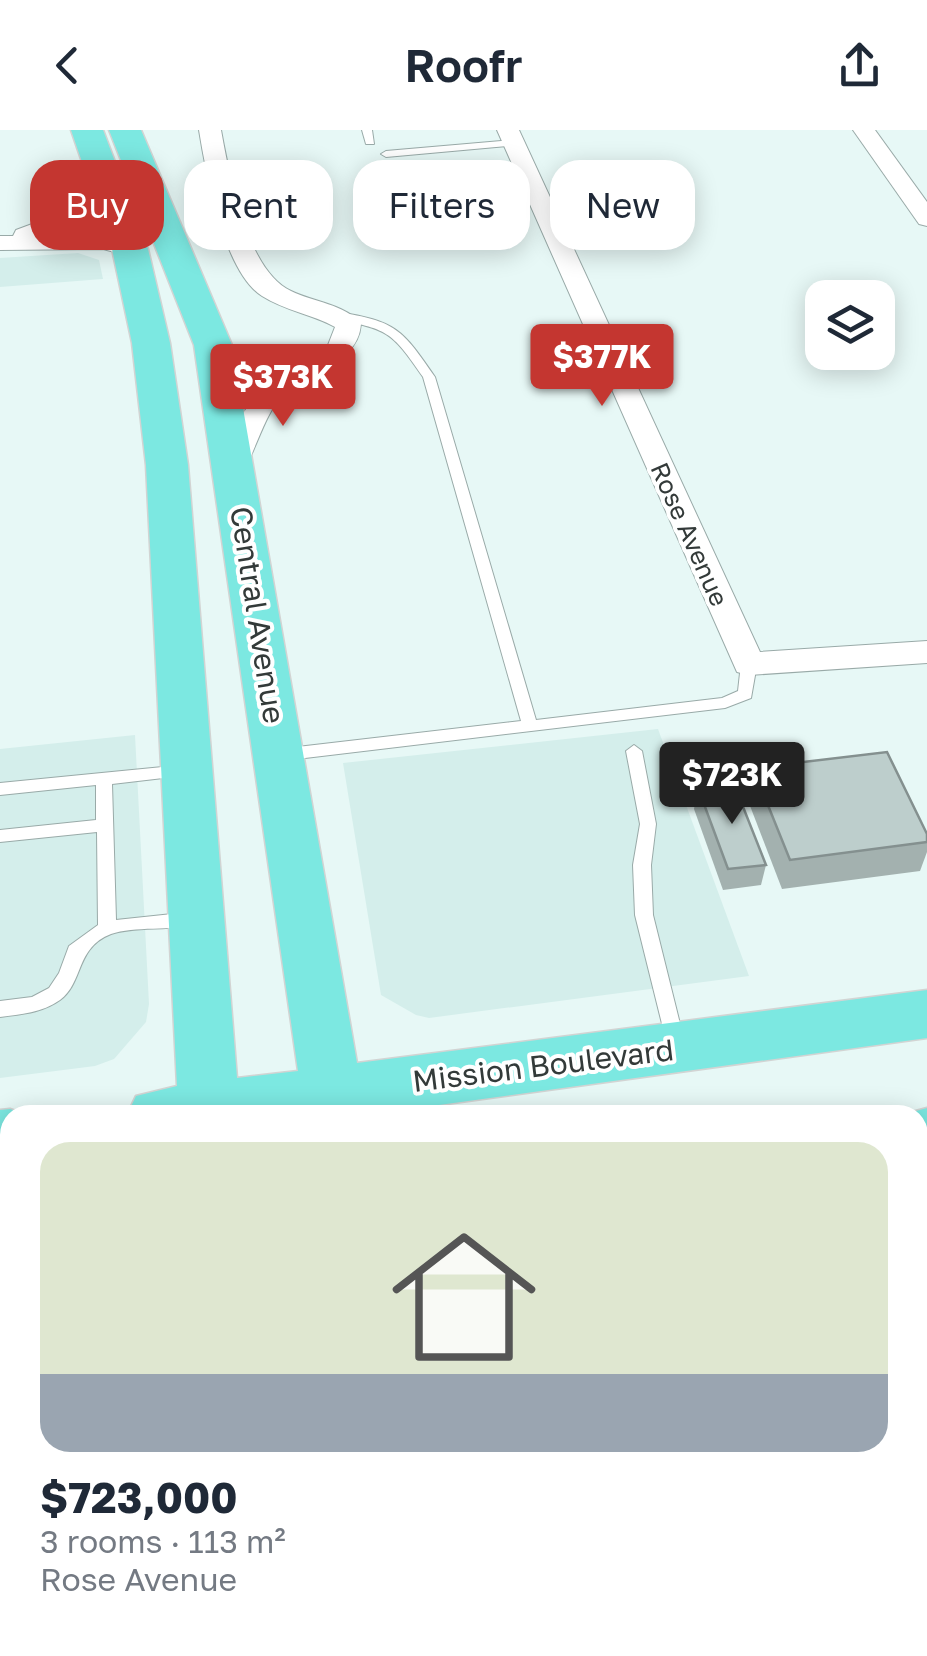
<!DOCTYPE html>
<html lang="en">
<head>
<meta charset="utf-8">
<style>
	:root { --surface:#fff; --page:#f2f2f3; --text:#1f2937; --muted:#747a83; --accent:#c43630 }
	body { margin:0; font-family:"Golos Text",sans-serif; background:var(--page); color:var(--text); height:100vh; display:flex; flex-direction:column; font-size:38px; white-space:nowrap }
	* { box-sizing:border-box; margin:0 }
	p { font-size:32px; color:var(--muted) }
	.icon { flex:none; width:55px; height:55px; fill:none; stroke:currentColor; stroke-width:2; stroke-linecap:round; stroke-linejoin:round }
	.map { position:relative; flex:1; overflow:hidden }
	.details { position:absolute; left:0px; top:975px; width:928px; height:552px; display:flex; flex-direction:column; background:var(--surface); border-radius:30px 30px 0 0; box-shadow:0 5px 25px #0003 }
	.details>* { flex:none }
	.guide { position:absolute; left:30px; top:30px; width:868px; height:90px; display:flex; gap:20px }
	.buttons { position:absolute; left:805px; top:150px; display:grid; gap:20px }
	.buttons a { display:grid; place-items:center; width:90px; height:90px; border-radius:20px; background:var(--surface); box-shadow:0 5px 25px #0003; font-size:50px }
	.price { position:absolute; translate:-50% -85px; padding:0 22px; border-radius:10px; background:var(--accent); color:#fff; font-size:32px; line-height:65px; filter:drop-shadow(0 2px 5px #0008) }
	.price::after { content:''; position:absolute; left:50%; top:60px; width:30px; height:22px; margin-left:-15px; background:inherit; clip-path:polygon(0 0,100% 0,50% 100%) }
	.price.on { background:#222; color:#fff }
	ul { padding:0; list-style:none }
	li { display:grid; align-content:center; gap:20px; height:530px; padding:0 40px }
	li span { display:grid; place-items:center; height:310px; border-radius:30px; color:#555 }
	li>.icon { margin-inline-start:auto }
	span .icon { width:180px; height:180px; fill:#fffc; stroke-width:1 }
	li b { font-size:42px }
	.tag { padding:0 35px; border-radius:30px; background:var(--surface); box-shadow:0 5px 25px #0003; font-size:35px; line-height:90px }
	.tag.on { background:var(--accent); color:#fff }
	header { display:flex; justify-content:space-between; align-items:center; height:130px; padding:0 40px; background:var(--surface); font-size:45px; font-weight:600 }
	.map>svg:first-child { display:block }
</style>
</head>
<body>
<header><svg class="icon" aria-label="back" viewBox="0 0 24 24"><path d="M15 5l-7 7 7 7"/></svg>Roofr<svg class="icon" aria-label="share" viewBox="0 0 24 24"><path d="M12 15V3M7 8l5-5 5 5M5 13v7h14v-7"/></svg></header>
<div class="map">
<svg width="927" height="1526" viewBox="0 0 927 1526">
	<rect width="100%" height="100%" fill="#e7f8f6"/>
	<g fill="#d4eeeb">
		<path d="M78,123L99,130L103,149L0,157V128Z"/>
		<path d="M658,599L749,846L429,888L416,885L381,865L343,633Z"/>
		<path d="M135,605L149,874L146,892L114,929L95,936L0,948V619Z"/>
	</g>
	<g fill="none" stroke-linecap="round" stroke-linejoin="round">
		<g stroke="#99aaa8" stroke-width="2">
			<g id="service">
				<path d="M362,0H372L374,14H366Z"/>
				<path d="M514,10L519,13L518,15L386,27L381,24L386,21Z"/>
				<path d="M337,182C396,191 402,199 435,247L536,590L722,568L738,561L741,534L749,529L757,534L751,568L725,578L280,631L274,629L272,625L280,619L521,591L423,247C391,200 387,199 333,189L331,186Z"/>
				<path d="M634,615L642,621L656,694L651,735L653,785L685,914L683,920L676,922L669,920L667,914L635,785L633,735L640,694L626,621Z"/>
				<path d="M183,635L191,641L189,645L112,654L116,790L191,782L197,784L200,789L197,794C172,801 134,796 111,804C75,818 84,852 60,870C42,883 21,884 0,887V871L32,867L49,858L59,843L69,816L98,795L97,702L0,712V700L96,690V655L0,665V653Z"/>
				<path d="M10,1285V1307L0,1308V1286Z"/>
				<rect x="74" y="1518" width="24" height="8"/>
				<path d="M156,1518H227L224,1526H153Z"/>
			</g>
		</g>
		<g stroke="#99aaa8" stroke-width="2">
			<g id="minor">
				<path d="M199,0H221C229,44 247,141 291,161C313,172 345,174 361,194C357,238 308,233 284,262C267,282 259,309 248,332L244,338H224L220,332L244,282L272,243C249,237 216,234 200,215L204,209C219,206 228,214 242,219C276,231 296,234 328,215L335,197C312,184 285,181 262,166C224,142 206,43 199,0Z"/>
				<path d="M497,0H519L760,522L927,511V533L749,545L737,542Z"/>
				<path d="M853,0H875L927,72V96L919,94Z"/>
				<path d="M108,48L120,55L116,60L75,94L46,105H103L139,114L142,119L139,124L130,126L103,119L0,120V106H13L16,100L59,84L100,50Z"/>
			</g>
		</g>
		<g stroke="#d2d4d3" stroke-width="3">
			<g id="primary">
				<path d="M71,0H103L148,119L170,213L188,335L237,948L298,941L194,215L109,0H141L232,215L357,933L927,860V908L366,985H127L136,966L177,956L146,335L132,213L112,119Z"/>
				<path d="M927,978V1032L918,1033V985H901Z"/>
				<path d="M10,979L27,985H10V1033L0,1034V980Z"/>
				<path d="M10,1109V1171L0,1172V1110Z"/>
				<path d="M207,1518H285L286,1526H208Z"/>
				<path d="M375,1518H453L454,1526H376Z"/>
			</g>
		</g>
		<use href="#service" fill="#fff" fill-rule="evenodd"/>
		<use href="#minor" fill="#fff" fill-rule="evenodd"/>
		<use href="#primary" fill="#7ce8e1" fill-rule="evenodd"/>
	</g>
	<g fill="#a3b1af">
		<path d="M753,638L927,704V722L920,741L782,759L747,668Z"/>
		<path d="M698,658L766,735L761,755L723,760L694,679Z"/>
	</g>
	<rect fill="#84908f" x="16" y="1518" width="6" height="8"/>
	<g fill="#bdcecc" stroke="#84908f" stroke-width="2.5">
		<path d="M887,622L927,704V712L790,730L753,638Z"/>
		<path d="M734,654L766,735L728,739L698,658Z"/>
		<path d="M10,1304V1518H16V1526H0V1306Z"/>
	</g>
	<g text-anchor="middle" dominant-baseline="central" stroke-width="8" stroke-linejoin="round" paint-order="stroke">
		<g font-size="25" fill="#333a39" stroke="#fff">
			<text transform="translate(690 404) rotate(66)">Rose Avenue</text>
		</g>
		<g font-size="30" fill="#333a39" stroke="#fff">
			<text transform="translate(258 485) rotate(81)">Central Avenue</text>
			<text transform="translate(543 935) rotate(-7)">Mission Boulevard</text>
		</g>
	</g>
</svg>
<div class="buttons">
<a><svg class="icon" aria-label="layers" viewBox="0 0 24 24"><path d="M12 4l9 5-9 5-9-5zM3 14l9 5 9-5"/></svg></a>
</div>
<b class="price" style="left:602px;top:279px">$377K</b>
<b class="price" style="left:283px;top:299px">$373K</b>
<b class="price on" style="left:732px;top:697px">$723K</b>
<div class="guide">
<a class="tag on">Buy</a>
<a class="tag">Rent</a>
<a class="tag">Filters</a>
<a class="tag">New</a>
</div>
<section class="details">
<ul>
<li><span style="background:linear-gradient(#dfe7d0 75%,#9aa5b1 0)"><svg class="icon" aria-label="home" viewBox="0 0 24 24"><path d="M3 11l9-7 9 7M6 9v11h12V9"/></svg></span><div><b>$723,000</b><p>3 rooms · 113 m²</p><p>Rose Avenue</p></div></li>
</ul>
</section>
</div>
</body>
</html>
